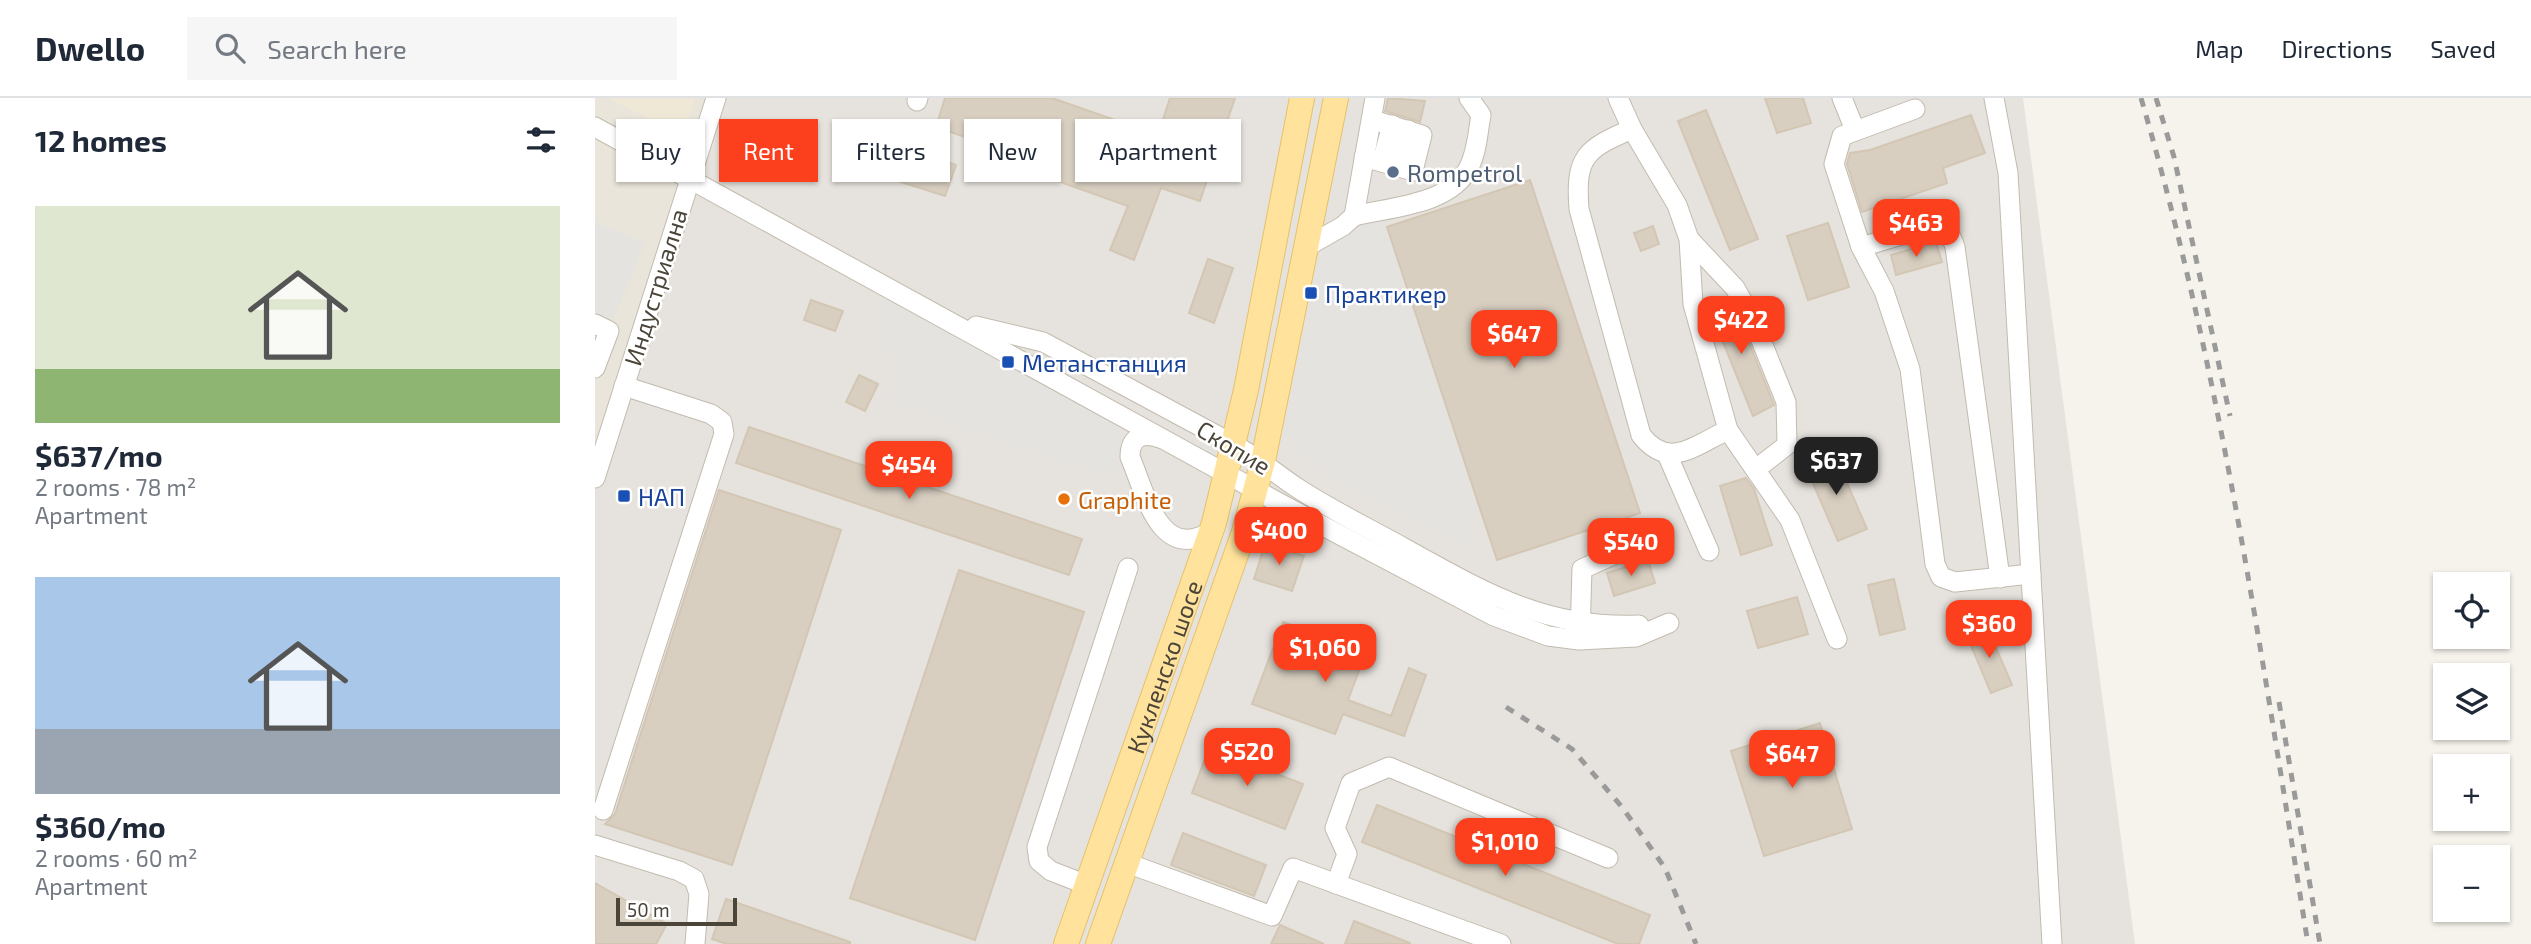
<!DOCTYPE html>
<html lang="en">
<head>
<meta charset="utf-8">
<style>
	:root { --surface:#fff; --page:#f6f6f7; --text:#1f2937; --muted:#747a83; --line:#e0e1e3; --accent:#fc3f1d }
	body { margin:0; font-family:"Exo 2",sans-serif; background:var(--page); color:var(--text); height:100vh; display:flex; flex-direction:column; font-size:26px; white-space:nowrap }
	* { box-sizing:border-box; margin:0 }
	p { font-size:23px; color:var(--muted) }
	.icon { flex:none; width:38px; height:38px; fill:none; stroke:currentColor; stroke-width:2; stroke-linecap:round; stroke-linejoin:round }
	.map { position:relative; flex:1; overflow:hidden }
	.sheet { display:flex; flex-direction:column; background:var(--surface); width:595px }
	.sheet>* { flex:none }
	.top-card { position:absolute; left:21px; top:21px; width:665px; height:63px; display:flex; gap:14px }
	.tools { position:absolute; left:1838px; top:474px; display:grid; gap:14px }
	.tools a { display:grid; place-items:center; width:77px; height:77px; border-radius:0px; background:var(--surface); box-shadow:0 2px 5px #0004; font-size:35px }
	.scale { position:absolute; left:21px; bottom:18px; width:121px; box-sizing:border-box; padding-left:7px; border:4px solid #4b4439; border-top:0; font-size:19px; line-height:24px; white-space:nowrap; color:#4b4439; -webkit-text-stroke:5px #fff; paint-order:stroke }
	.price { position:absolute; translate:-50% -60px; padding:0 16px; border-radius:14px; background:var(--accent); color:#fff; font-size:23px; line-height:46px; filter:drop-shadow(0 2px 4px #0008) }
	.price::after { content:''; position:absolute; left:50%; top:42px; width:21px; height:16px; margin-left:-10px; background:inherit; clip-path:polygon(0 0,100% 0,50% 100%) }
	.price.active { background:#222; color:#fff }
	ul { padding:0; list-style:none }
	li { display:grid; align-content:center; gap:14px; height:371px; padding:0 35px }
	li span { display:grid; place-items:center; height:217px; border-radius:0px; color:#555 }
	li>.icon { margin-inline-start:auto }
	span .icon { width:126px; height:126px; fill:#fffc; stroke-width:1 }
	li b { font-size:30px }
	h2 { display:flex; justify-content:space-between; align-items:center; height:84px; padding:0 35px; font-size:30px }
	.chip { padding:0 24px; border-radius:0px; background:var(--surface); box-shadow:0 2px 5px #0004; font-size:24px; line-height:63px }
	.chip.active { background:var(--accent); color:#fff }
	header { display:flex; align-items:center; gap:42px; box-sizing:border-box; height:98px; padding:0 35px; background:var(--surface); border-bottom:2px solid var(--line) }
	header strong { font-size:33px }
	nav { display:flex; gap:38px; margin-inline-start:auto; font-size:24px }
	.search { width:490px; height:63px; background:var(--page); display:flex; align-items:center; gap:18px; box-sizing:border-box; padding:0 24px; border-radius:0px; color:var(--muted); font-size:26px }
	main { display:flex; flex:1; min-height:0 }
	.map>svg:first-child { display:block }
</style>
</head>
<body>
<header>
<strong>Dwello</strong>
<div class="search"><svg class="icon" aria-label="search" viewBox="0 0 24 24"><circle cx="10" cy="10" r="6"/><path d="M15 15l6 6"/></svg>Search here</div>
<nav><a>Map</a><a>Directions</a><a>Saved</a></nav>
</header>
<main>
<section class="sheet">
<h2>12 homes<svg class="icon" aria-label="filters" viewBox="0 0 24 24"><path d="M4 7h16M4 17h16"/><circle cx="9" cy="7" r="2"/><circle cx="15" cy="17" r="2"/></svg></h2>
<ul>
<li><span style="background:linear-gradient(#dfe7d0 75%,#8fb573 0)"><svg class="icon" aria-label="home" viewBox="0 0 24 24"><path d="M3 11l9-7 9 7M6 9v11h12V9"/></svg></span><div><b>$637/mo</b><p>2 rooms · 78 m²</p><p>Apartment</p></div></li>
<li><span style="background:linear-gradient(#a9c7e8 70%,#9aa5b1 0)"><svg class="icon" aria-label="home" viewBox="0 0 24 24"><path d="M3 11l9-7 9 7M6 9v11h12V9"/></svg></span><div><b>$360/mo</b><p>2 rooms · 60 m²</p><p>Apartment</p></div></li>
</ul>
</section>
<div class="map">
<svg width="1936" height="846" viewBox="0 0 1936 846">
	<rect width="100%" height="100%" fill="#f6f3ec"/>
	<path fill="#eae5da" d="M0,0H120L0,354Z"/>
	<path fill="#e6e2dd" d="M120,0H1428L1540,846H0V355Z"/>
	<path fill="#efe8d6" d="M14,0H100L87,39Z"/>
	<g fill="#e5e3e0">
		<path d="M788,117L885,411L870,415L873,438L868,450L710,362L692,334L732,141Z"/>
		<path d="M0,124L50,145L18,222L0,215Z"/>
		<path d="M288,199L527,329L515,380L360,328L291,299L304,259L280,246Z"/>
	</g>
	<g fill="#d8cfc1" stroke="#d3c7b4" stroke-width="2">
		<path d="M350,0H457L563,37L575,0H640L605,103L566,90L539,162L515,152L533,108L373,51L376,41L341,29Z"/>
		<path d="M793,0L830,3L825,24L790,13Z"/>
		<path d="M1170,0H1208L1216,25L1182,35Z"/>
		<path d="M1111,12L1163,141L1135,152L1083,23Z"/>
		<path d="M1376,17L1390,55L1348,70L1352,85L1267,114L1252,66L1255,55L1275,52Z"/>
		<path d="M265,34L361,67L350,98L253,67Z"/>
		<path d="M935,82L1045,415L902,462L792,129Z"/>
		<path d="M1233,125L1254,189L1213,202L1192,138Z"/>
		<path d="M1058,128L1064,146L1046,153L1039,135Z"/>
		<path d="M1341,144L1347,164L1301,177L1296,157Z"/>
		<path d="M613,161L638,170L619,225L594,215Z"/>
		<path d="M1131,199L1146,225L1179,307L1158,318L1113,207Z"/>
		<path d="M216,202L248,213L240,233L209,222Z"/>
		<path d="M264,277L283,286L270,313L251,304Z"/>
		<path d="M154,329L487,441L474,477L141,365Z"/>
		<path d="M1239,355L1272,431L1243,443L1210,367Z"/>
		<path d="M1151,380L1159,391L1177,447L1146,457L1125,388Z"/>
		<path d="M124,392L246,432L137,767L10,726L20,716Z"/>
		<path d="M670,446L709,458L697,493L659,481Z"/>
		<path d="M1053,462L1060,485L1019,498L1012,475Z"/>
		<path d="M364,472L489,514L380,842L255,800Z"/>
		<path d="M1299,481L1310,531L1285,537L1273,487Z"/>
		<path d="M1202,499L1213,536L1163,550L1152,513Z"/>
		<path d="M688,524L771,554L753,602L796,618L814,570L831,577L809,638L748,616L740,636L657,606Z"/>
		<path d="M1392,529L1417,587L1396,595L1372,538Z"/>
		<path d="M1225,625L1257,731L1169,758L1136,653Z"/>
		<path d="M614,650L708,686L690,731L597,695Z"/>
		<path d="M782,707L1055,817L1044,846H1023L767,744Z"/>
		<path d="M588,735L671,767L659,798L576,767Z"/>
		<path d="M0,785L72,826L61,846H0Z"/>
		<path d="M131,801L255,844V846H132L117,841Z"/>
		<path d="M759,823L815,845V846H750Z"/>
		<path d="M685,827L729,846H676Z"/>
	</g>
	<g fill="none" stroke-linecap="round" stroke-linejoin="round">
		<g stroke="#c2bbae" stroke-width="21">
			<g id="minor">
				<path d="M1023,0L1037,31L1082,107L1094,141L1098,206L1133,332L1195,422L1242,541"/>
				<path d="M1247,0L1260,32"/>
				<path d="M1399,0L1413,75L1457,846"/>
				<path d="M322,3L323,0"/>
				<path d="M1320,11L1247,38L1239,66L1266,149L1289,193L1315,271L1340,466L1346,479L1360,484L1436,476"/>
				<path d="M0,29L690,408L899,518L953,538L984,542L1041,539L1074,525"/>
				<path d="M1037,31C990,51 980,59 984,111L1046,337C1074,373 1100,347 1133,332"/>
				<path d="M769,59L818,73L827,37L778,22"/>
				<path d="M787,64L797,27"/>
				<path d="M804,69L813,32"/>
				<path d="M759,118C795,109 856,107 874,69C882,54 883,33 886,17L874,0"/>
				<path d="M1094,141L1140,190L1157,220L1191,304L1192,347L1161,371"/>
				<path d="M713,148L748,128L759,118L780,0"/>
				<path d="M1266,149L1340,127C1353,131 1356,137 1360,149L1405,480"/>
				<path d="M0,226L14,233L0,270"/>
				<path d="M381,228L448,244L638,346C662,359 681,376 704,391C738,413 775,431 811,451C889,494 950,531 1044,527"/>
				<path d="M565,340C547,334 535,339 535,359C551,396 564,465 617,433"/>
				<path d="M1072,356L1114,453"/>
				<path d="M0,380L121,0"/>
				<path d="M985,537L987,471L1036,449"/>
				<path d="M8,712L129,336L127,324L116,316L29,288"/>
				<path d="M0,747L84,773L99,781L104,796L100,846"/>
				<path d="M532,765L677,818L698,770L906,846"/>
				<path d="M741,786L752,756L740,730L756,685L794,669L1013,760"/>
				<path d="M492,787L456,773L444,763L442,749L533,470"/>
			</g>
		</g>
		<g stroke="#e6c16a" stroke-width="26">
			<g id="major">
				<path id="s1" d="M471,846L619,425L651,292L707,0"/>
				<path d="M503,846L649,434L668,363L741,0"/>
			</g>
		</g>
		<use href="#minor" stroke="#fff" stroke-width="19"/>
		<use href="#major" stroke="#ffe39c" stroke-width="24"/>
		<g stroke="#9a9a9a" stroke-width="5" stroke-dasharray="9 9" stroke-linecap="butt">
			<path d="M1546,0C1627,277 1667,562 1713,846"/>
			<path d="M1561,0L1579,59L1635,318"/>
			<path d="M1684,604L1725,846"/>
			<path d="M911,609L977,651L1027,709L1070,770L1101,846"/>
		</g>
	</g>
	<circle fill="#5c6f8a" stroke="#fff" stroke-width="2.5" cx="798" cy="74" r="7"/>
	<g fill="#1a4fb4" stroke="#fff" stroke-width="2.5">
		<rect x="709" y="188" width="14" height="14" rx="3.5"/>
		<rect x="406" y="257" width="14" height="14" rx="3.5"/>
		<rect x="22" y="391" width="14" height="14" rx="3.5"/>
	</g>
	<circle fill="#e8710a" stroke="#fff" stroke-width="2.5" cx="469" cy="401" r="7"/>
	<g text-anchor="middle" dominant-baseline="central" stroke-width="5" stroke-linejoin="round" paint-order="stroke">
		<g font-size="24" fill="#4e5e75" stroke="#fff" text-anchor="start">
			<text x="812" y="74">Rompetrol</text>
		</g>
		<g font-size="24" fill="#4b4439" stroke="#fff">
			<text transform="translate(60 189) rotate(-73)">Индустриална</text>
			<text transform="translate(639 349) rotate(31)">Скопие</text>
			<text stroke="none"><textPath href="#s1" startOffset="294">Кукленско шосе</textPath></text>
		</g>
		<g font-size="24" fill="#164399" stroke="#fff" text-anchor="start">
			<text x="730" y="195">Практикер</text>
			<text x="427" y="264">Метанстанция</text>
			<text x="43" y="398">НАП</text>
		</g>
		<g font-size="24" fill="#c56008" stroke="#fff" text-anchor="start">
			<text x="483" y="401">Graphite</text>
		</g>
	</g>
</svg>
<div class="tools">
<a><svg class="icon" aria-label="locate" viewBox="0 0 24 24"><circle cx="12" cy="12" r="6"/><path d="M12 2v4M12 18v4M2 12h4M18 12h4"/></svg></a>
<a><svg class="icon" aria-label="layers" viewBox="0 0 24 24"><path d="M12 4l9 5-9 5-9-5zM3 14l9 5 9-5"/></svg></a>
<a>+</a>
<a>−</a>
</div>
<div class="scale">50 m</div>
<b class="price" style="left:1321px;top:161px">$463</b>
<b class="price" style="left:1146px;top:258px">$422</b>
<b class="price" style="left:919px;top:272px">$647</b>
<b class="price active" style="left:1241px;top:399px">$637</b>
<b class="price" style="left:314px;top:403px">$454</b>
<b class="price" style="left:684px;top:469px">$400</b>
<b class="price" style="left:1036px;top:480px">$540</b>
<b class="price" style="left:1394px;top:562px">$360</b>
<b class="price" style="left:730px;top:586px">$1,060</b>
<b class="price" style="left:652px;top:690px">$520</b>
<b class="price" style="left:1197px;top:692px">$647</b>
<b class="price" style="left:910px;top:780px">$1,010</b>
<div class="top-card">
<a class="chip">Buy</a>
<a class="chip active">Rent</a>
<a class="chip">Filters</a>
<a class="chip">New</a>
<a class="chip">Apartment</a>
</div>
</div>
</main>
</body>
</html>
